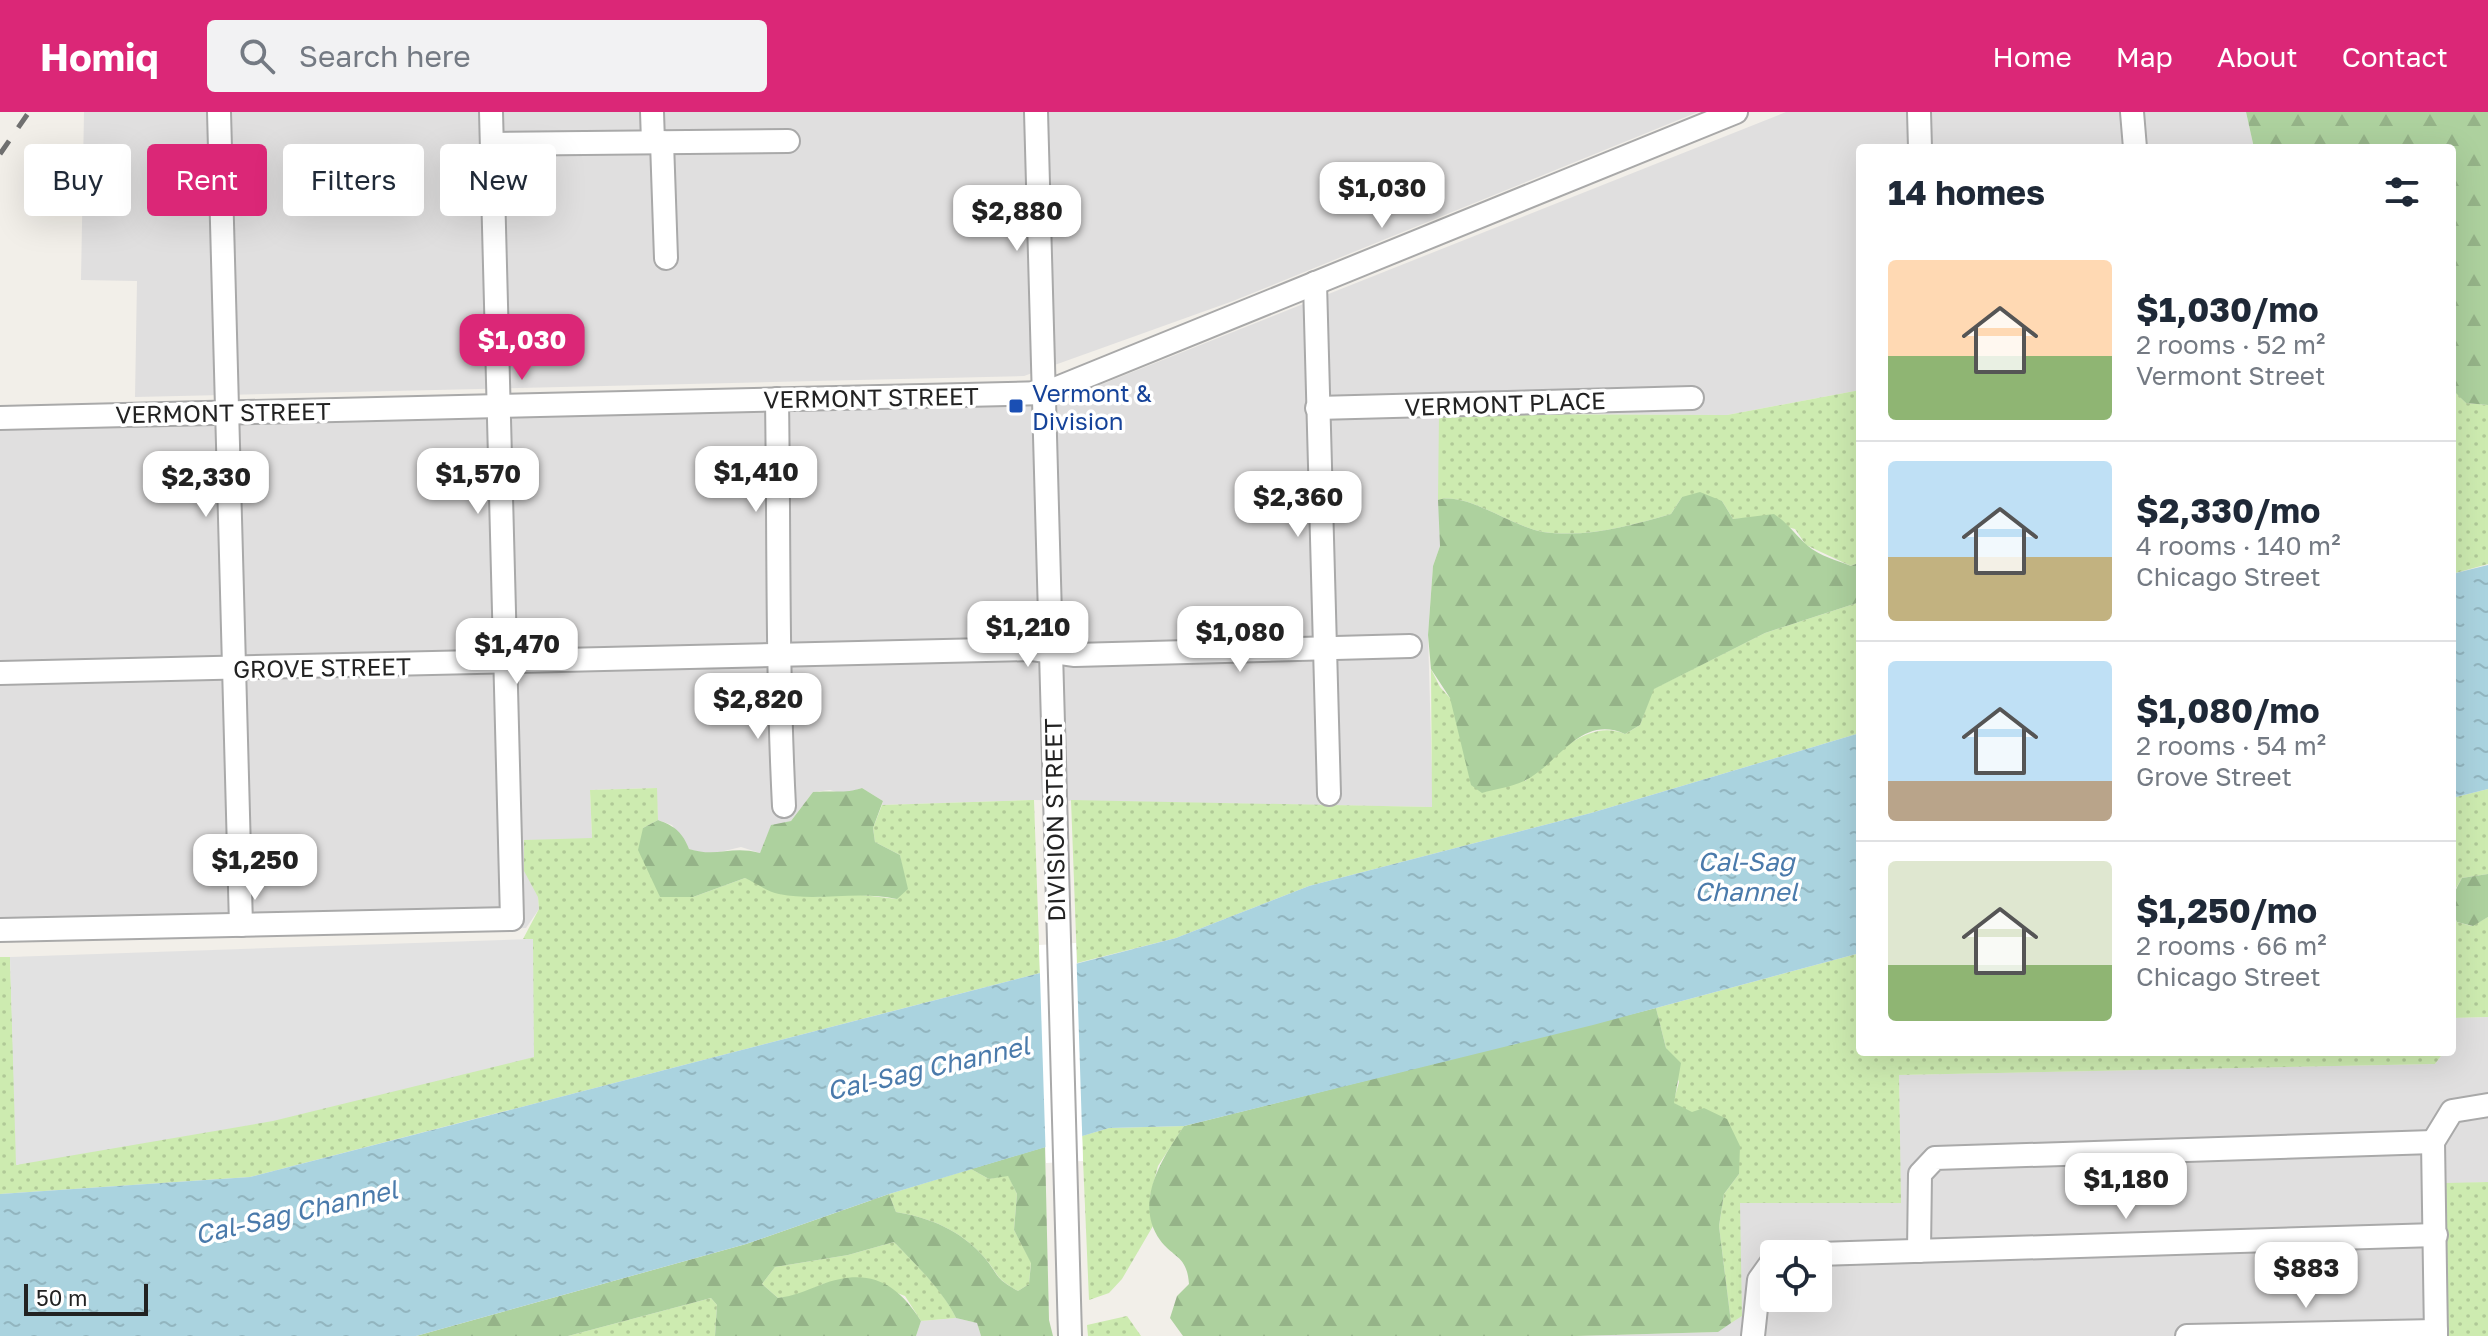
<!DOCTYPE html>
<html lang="en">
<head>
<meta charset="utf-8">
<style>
	:root { --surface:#fff; --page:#f2f2f3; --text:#1f2937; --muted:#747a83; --line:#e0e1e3; --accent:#db2777 }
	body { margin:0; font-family:"Golos Text",sans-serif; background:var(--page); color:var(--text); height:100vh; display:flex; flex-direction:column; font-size:30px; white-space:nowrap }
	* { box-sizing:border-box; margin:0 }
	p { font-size:26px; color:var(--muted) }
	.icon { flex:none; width:44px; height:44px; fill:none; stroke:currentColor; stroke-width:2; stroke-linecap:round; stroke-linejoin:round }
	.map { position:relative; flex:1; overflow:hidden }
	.panel { position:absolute; left:1856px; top:32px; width:600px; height:912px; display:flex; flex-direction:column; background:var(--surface); border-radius:8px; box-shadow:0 8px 32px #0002 }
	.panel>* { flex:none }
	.banner { position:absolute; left:24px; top:32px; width:760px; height:72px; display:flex; gap:16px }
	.tools { position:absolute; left:1760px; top:1128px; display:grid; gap:16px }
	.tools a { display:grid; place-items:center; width:72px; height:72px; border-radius:8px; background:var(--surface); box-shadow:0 8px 32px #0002; font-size:40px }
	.scale { position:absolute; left:24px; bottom:20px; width:124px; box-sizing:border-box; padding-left:8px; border:4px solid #222; border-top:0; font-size:22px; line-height:28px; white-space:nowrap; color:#222; -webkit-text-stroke:6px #fff; paint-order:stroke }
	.price { position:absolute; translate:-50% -68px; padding:0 18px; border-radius:16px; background:#fff; color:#222; font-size:26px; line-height:52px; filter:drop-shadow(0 2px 4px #0008) }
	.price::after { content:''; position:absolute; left:50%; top:48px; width:24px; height:18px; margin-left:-12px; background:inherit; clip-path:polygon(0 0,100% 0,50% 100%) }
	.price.on { background:var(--accent); color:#fff }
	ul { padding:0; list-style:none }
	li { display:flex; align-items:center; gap:24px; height:200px; padding:0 32px }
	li+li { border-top:2px solid var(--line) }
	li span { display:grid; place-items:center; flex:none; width:224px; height:160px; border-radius:8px; color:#555 }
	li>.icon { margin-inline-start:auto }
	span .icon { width:96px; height:96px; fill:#fffc; stroke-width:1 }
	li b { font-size:34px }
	h2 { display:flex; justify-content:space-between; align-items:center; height:96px; padding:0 32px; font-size:34px }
	.chip { padding:0 28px; border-radius:8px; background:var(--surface); box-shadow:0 8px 32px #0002; font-size:28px; line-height:72px }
	.chip.on { background:var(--accent); color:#fff }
	header { display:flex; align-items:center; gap:48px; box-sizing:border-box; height:112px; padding:0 40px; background:var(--accent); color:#fff }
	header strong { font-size:38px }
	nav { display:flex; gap:44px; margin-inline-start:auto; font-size:28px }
	.search { width:560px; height:72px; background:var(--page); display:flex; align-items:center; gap:20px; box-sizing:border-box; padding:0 28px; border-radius:8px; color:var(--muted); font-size:30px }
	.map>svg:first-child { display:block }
</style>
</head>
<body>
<header>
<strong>Homiq</strong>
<div class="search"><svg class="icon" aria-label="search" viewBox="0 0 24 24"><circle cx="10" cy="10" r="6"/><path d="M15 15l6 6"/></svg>Search here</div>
<nav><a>Home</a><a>Map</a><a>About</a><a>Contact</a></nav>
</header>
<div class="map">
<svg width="2488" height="1224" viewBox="0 0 2488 1224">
	<defs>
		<pattern id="grass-dots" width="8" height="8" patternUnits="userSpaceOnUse" patternTransform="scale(2)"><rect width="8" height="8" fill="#cdebb0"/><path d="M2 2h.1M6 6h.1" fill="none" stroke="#b0c997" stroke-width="1.8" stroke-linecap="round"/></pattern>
		<pattern id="forest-firs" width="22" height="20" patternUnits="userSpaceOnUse" patternTransform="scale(2)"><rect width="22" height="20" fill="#add19e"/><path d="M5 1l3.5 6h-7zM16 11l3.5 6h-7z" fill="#95b388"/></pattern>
		<pattern id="water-ripples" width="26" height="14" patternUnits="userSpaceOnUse" patternTransform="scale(2)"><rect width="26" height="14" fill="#aad3df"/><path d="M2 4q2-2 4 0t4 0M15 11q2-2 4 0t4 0" fill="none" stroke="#92b5bf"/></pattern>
	</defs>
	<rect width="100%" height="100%" fill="#f2efe9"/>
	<g fill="#e0dfdf" fill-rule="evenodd">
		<path d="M84,0H1698L1233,189L1024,264L135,285L137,169L81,168Z"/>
		<path d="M1786,0H2246L2254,36H1860V278L1727,303L1439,302L1440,434L1433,454L1428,523L1433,695L1034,688L882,693L883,689L862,676L843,682L830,678L813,680L791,709L771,714L760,741L741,735L707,743L689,737L672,713L658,708L656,676L590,678L592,726L538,785L539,797L526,816L0,830V315L1072,284Z"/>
		<path d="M2488,905V1070L2446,1072L2448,1224H1576L1718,1220L1740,1091H1900L1899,963L2435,952L2444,940H2452V906ZM1774,1142H1818V1186H1774Z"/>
		<path d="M956,1206L977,1211L981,1224H916L921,1209Z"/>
	</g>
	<g fill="url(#grass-dots)">
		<path d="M2453,277L2466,291L2488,293V452L2452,462Z"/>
		<path d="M1860,278L1857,295L1860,296V450L1851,454L1806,433L1795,417L1751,406L1733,407L1722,389L1682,385L1671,402C1629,414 1587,426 1543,420C1512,415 1466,379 1438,388L1439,302L1727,303Z"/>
		<path d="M1860,490V621L1591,701L1309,774L1176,826L1077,851L1071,688L1432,695L1431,557L1440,575L1525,669C1553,646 1587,606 1625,622L1640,613L1653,577L1765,521Z"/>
		<path d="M657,676L658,708L643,716L660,785H693L745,766L817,785L844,781L897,787L903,760L900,743L875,730L873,716L882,693L1034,688L1040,861L250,1065L0,1082V845H10L17,1053L532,827H523L539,797L538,785L524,759V728L592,726L590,678Z"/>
		<path d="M2488,677V762L2462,766L2452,783V686Z"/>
		<path d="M2452,801L2457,810L2472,814L2488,805V905L2452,906Z"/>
		<path d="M1860,841V940H2444L2435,952L1899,963L1901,1091H1740L1742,1204L1731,1211L1719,1114L1724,1082L1739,1062L1692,1001L1673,991L1679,970L1666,936L1656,896Z"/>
		<path d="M1184,1014L1158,1054L1150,1084L1153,1114L1122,1167L1109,1181L1089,1188L1082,1024L1109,1016Z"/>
		<path d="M971,1057L989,1067L1008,1063L1017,1082L1014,1118L1031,1150L1029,1172L1018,1179C993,1165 1000,1163 984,1145C960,1118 931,1106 896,1100L889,1082Z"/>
		<path d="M2488,1070V1224H2448L2446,1071Z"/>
		<path d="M894,1130C915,1152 944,1179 956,1206L921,1209L905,1184L860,1167L823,1172L796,1184L778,1186L762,1172L775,1155L848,1143Z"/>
		<path d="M711,1186L717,1193L715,1224H568Z"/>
		<path d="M1127,1204L1141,1224H1088L1087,1213Z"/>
	</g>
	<g fill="url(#forest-firs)">
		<path d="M2246,0H2488V293L2466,291L2452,277V36H2254Z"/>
		<path d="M1700,380L1722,389L1733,407L1774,402C1789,412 1796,424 1808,434C1820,444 1836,448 1851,454L1860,450V490L1765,521L1654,577L1640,613L1625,622C1580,602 1559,652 1524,669C1512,675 1495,677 1482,681L1471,673L1450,586L1431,557L1428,523L1433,454L1440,434L1438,388C1466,379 1512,415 1543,420C1587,426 1629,414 1671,402L1682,385Z"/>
		<path d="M862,676L883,689L873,716L875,730L900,743L908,777L897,787C855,778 820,790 779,782C768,780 756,771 745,766L693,785H660L638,738L643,716L658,708C675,714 683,721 689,737C717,746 731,733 760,741L771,713L791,709L813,680C832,678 844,682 862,676Z"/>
		<path d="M2488,762V805L2473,814L2457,810C2448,793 2453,782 2462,766Z"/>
		<path d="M1656,896L1666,936L1681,951L1674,991L1692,1000L1704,996L1727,1007L1740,1034L1739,1062L1724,1082L1719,1114L1731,1211L1718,1220L1576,1224H1183L1170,1206L1177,1184L1189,1172C1187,1143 1173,1146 1160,1128C1133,1090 1163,1045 1184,1014Z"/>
		<path d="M1045,1035L1049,1208L1053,1224H981L977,1211L956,1206C944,1180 915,1152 894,1130L848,1143L775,1155L762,1172L778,1186C794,1184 805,1179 820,1173C867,1155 896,1169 921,1209L916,1224H715L717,1193L711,1186L568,1224H416L746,1132L889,1082L896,1100C931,1106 960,1118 984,1145C1000,1164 993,1165 1018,1179L1029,1172L1031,1151L1014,1118L1017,1082L1008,1064L989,1067L971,1057Z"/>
	</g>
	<path fill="#e2e2e2" d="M533,827L534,945L273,1009L16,1053L10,845Z"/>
	<g fill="url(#water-ripples)">
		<path d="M2488,453V677L2452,686V462Z"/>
		<path d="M1860,621V841L1593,913L1184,1014L1109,1016L889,1082L746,1132L416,1224H0V1082L250,1065L1176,826L1309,774L1591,701Z"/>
	</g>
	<path fill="#fff" d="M1076,831L1083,1049L1046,1051L1039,833Z"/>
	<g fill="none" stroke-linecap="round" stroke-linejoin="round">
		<g stroke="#a9a9a9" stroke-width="26">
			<g id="minor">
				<path d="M219,0L241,813"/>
				<path d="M652,0L653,30"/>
				<path d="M1036,0L1070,1224"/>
				<path d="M1919,0L1920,36"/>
				<path d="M2132,0L2135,36"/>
				<path d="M662,30L666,146"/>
				<path d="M492,32L788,29"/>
				<path d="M1315,171L1329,682"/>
				<path d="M777,287C779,423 777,558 784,694"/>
				<path d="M1317,296L1692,286"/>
				<path d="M0,306L1045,281L1736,0"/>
				<path d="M0,561L1032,537L1075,543L1410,534"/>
				<path d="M0,818L512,807L491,0"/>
				<path d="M1919,1139L1920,1062L1935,1046L2433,1030"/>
				<path d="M1818,1142L2436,1123"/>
				<path d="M1753,1224L1759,1168L1774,1147"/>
				<path d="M2187,1224L2436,1219"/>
				<path d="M2436,1224L2433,1030L2452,999L2488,993"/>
			</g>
		</g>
		<use href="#minor" stroke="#fff" stroke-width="22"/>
		<path stroke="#707070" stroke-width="5" stroke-dasharray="16 16" stroke-linecap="butt" d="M0,42L29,0"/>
	</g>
	<rect fill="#1a4fb4" stroke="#fff" stroke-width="3" x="1008" y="286" width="16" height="16" rx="4"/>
	<g text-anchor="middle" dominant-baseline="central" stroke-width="7" stroke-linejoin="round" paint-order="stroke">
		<g font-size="24" fill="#164399" stroke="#fff" text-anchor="start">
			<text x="1032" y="280">Vermont &amp;<tspan x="1032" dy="28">Division</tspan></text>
		</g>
		<g font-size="24" fill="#222" stroke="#fff">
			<text transform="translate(871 285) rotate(-1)">VERMONT STREET</text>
			<text transform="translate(1505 291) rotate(-2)">VERMONT PLACE</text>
			<text transform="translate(223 300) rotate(-1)">VERMONT STREET</text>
			<text transform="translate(322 555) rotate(-1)">GROVE STREET</text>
			<text transform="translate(1054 708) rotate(-91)">DIVISION STREET</text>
		</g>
		<g font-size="26" font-style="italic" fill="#4a7aab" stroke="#fff">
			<text x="1746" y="749">Cal-Sag<tspan x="1746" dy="30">Channel</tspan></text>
			<text transform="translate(928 956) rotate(-13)">Cal-Sag Channel</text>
			<text transform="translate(296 1100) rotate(-13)">Cal-Sag Channel</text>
		</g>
	</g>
</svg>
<div class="tools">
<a><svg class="icon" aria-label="locate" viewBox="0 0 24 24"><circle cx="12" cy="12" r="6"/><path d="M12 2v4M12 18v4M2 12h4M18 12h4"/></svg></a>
</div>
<div class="scale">50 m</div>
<b class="price" style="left:1382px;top:118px">$1,030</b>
<b class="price" style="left:1017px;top:141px">$2,880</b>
<b class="price on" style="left:522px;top:270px">$1,030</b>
<b class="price" style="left:756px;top:402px">$1,410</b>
<b class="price" style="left:478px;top:404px">$1,570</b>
<b class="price" style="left:206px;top:407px">$2,330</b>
<b class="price" style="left:1298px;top:427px">$2,360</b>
<b class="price" style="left:1028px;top:557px">$1,210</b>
<b class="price" style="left:1240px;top:562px">$1,080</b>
<b class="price" style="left:517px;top:574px">$1,470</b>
<b class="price" style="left:758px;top:629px">$2,820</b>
<b class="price" style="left:255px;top:790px">$1,250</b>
<b class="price" style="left:2126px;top:1109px">$1,180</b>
<b class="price" style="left:2306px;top:1198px">$883</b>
<div class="banner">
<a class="chip">Buy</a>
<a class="chip on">Rent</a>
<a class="chip">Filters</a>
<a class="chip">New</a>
</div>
<section class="panel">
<h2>14 homes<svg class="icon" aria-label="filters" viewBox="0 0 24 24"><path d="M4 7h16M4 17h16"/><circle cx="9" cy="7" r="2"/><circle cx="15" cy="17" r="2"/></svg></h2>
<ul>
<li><span style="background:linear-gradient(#ffd9b3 60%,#8fb573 0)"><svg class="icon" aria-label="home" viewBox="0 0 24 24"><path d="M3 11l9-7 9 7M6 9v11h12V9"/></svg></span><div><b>$1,030/mo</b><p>2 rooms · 52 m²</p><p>Vermont Street</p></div></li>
<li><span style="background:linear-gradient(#bfe0f5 60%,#c2b280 0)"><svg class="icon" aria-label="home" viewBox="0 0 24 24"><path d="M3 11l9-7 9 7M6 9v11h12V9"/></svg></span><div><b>$2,330/mo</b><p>4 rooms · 140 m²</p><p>Chicago Street</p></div></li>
<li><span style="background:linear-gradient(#bfe0f5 75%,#b9a48a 0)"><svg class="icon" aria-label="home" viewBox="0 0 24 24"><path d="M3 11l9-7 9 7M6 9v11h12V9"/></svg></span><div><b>$1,080/mo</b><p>2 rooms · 54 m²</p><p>Grove Street</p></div></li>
<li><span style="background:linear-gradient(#dfe7d0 65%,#8fb573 0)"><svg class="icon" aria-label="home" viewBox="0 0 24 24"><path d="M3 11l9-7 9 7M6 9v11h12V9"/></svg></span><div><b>$1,250/mo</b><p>2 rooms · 66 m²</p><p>Chicago Street</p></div></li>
</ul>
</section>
</div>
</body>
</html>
